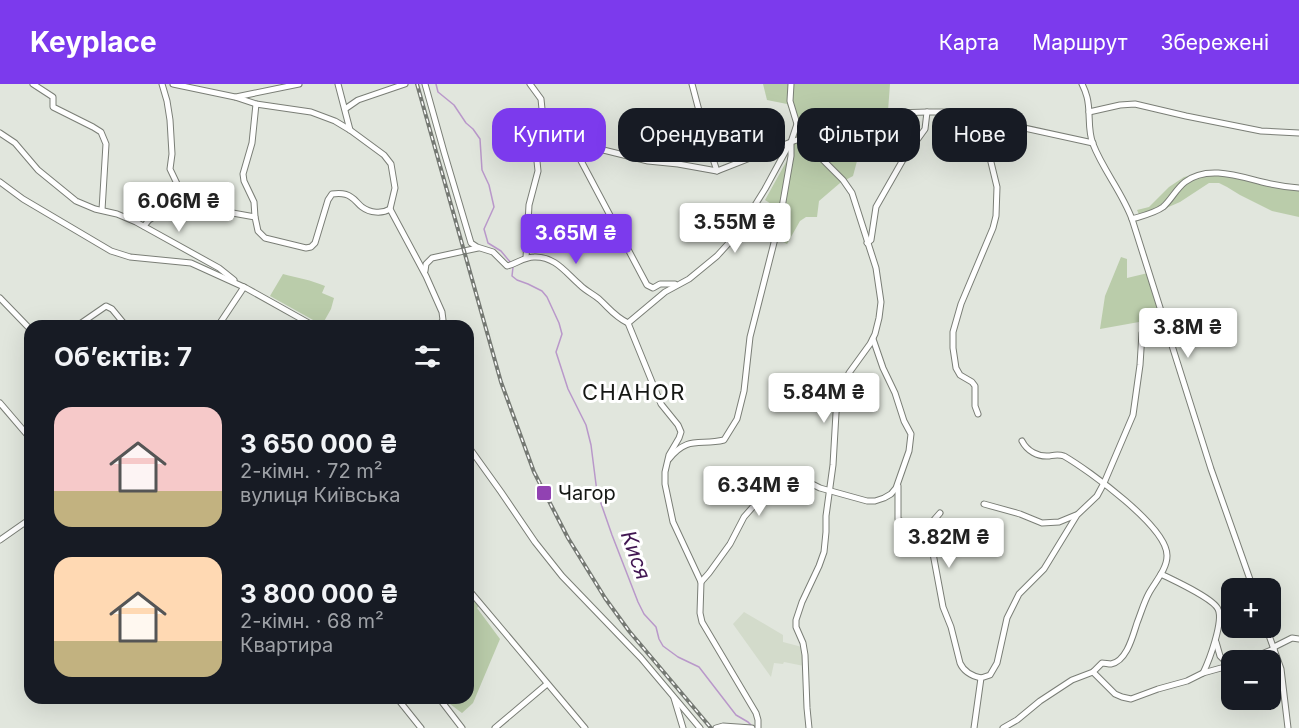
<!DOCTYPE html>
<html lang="uk">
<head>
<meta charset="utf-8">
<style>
	:root { --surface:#171b24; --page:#242831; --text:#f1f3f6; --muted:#9ea1a6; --accent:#7c3aed }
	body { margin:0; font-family:Inter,sans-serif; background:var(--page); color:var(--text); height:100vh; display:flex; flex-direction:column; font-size:22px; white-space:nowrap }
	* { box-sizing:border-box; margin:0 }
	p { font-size:20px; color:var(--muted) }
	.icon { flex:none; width:33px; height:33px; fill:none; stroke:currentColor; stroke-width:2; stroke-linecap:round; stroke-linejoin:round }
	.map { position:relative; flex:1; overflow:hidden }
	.side { position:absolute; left:24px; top:236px; width:450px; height:384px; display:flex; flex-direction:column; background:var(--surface); border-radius:18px; box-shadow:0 6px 24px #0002 }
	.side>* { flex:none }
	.top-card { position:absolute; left:492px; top:24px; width:570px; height:54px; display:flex; gap:12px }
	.tools { position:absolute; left:1221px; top:494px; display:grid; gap:12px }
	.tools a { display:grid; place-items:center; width:60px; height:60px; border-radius:12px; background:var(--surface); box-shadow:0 6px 24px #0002; font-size:30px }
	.price { position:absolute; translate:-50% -51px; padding:0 14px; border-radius:6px; background:#fff; color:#222; font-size:20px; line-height:39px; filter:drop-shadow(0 2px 3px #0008) }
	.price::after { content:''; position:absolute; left:50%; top:36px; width:18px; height:14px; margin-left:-9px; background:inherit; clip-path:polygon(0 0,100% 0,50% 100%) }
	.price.current { background:var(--accent); color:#fff }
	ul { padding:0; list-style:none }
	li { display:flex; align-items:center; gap:18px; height:150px; padding:0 30px }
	li span { display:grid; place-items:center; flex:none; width:168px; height:120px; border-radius:18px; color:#555 }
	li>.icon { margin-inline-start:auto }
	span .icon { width:72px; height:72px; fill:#fffc; stroke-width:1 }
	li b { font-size:26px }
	h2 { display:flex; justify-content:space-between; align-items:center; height:72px; padding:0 30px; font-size:26px }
	.tag { padding:0 21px; border-radius:18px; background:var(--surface); box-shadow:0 6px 24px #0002; font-size:21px; line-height:54px }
	.tag.current { background:var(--accent); color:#fff }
	header { display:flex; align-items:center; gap:36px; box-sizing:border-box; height:84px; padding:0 30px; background:var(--accent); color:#fff }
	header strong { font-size:28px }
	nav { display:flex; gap:33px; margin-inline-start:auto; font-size:21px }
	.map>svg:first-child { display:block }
</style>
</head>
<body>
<header>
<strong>Keyplace</strong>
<nav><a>Карта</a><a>Маршрут</a><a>Збережені</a></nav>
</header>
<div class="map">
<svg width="1299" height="644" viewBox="0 0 1299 644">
	<rect width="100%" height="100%" fill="#e1e6dd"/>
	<path fill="#d3dbcb" d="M744,528L783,551V558L802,563L804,582L784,578L783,580L774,579L771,593L733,540Z"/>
	<g fill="#baccaa">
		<path d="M763,0H890L888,27L890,36L838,48L825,54L826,69L857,77L853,92L840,99L819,117L817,133H806L800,137L787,160L777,155L783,130L779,125L765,116L790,71L798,44L787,20L767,16Z"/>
		<path d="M1217,88L1241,90L1272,98L1299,101V133L1272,127L1240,111L1227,103L1219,99H1209L1180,118L1141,135L1137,126L1149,123L1169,103L1184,93L1201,89Z"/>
		<path d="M1121,173L1127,175V194L1148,189L1164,238L1142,244L1139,238L1100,245L1105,212Z"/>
		<path d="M283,190C298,194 311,196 325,202L322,209L334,214L331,225L322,241L270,212Z"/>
		<path d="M468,509L479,522L477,524L500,555L473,619L462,629L442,614H468Z"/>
	</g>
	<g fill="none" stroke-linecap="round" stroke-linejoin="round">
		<g stroke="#b998ca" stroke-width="1.5">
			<path d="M436,0L438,8L454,21L466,39L473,45L480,55L482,86L489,101L494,123L484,145L488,159L501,167L511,179"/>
			<path d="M513,183L512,192L517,196L528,200L542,207L547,213L559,239L562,250L556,268L568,305L586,341L591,361L597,408L612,451L638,518L644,530L656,543L659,555L663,562L678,573L699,583L736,631L748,638L751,641"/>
		</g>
		<g stroke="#7a7e76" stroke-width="7">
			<g id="minor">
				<path d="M33,0L53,13V23L93,43L101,48L106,60L102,126"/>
				<path d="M162,0L167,17L170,36L172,70L170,85L180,106L183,110L189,113L222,118L224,120V126L227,128L255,133L258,147L265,154L306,164L311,163L315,159L328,116L332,110C339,109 346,109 351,113C356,116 358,120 362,123C370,129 382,130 390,125"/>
				<path d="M173,0L235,13L256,20L311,28L335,37L350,46L384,71L391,80L395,104L390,125L426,192L442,228L443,236L439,242"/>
				<path d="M338,0L350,46"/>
				<path d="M425,0L444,68L471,159L477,163L493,168L507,182C516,180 524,173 534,173C555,172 566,189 580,201C586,207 593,210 599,215C610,225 614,232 628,239L661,320L678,341L681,348L679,354L669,371L665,388V400L673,438L701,498L700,529L702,538L756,629L758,636V644"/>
				<path d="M692,0L707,57L717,87"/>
				<path d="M791,0L790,17L797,40L811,64L843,96L852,109L876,184L881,218L879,234L875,250L870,260L849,289L838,315L836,329L833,381L826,432V448L824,468L819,482L802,518L796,536V543L803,559L805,571L807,624L809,644"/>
				<path d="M1082,0C1084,4 1086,9 1087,13C1091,28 1087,45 1093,60C1103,86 1122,108 1132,135L1211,385L1253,504"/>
				<path d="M236,13L299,0"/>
				<path d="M345,25L358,16L405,0"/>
				<path d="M1089,28L1120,21L1135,20L1186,32L1261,47L1299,49"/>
				<path d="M535,46C548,52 560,60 575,59L648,77L678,80L717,87L791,58L857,36L894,29L927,28H951L1093,59"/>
				<path d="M0,49L15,59L38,86L76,117L95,125L117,130L136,138L219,184L234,196"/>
				<path d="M575,59L574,62L579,73L647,201L653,204L660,200H675"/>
				<path d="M0,98L23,115L111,167L130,173L191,179L246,204L314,242"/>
				<path d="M255,133L254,118L244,97L243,90L252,59L256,20"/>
				<path d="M1132,135C1142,132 1155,129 1163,123C1171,116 1176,105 1185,98C1207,81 1238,92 1262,98C1274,101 1287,103 1299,104"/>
				<path d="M144,142L149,136L160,129L170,117L181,109"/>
				<path d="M867,159L871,156L876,123L904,74L925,45L927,28"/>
				<path d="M526,174L529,121L538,87L534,48L537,37L542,29V25L541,15L530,0"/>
				<path d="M425,187L426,180L432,174L478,164"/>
				<path d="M0,214L30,245"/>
				<path d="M628,239L665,208L689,195L717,172L737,150L765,105L790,59"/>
				<path d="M77,242L106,222L112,225L126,242"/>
				<path d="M218,242L244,203"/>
				<path d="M0,319L30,354"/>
				<path d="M978,330L975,322V302L972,298L960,291L956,284L953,264V248L961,220L993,144L996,132L997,103L989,70L985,34"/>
				<path d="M468,362L501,408L535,458L562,492L641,574L700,644"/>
				<path d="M669,375C688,351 700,362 724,356L737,335L744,307L750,253L780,135L791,72V58L797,40"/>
				<path d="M898,402V435C907,443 921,440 929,448L943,523L951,543L960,579C964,588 972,592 981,594"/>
				<path d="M984,420L1020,430L1042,439L1059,438L1076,431"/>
				<path d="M926,445L940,429"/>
				<path d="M0,456L30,435"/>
				<path d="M1161,490C1173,496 1213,514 1218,525C1224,537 1209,577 1203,589"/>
				<path d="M701,498L709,489L730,460L744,433L759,416L779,388H788L820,404L867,417H875L884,414L891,410L896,404L909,367L911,350L904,337L895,309L883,284L873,255"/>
				<path d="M468,505L585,644"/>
				<path d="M1266,543L1281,585L1288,644"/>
				<path d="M1216,558L1220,572L1230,582"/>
				<path d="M1274,563L1292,554L1299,555"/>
				<path d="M1247,576L1274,565"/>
				<path d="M1093,588L1115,610L1122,613L1131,615L1158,605L1187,597L1203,589L1232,581"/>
				<path d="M397,614L421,644"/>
				<path d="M439,614L462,644"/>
				<path d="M674,614L683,644"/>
				<path d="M495,644L547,600"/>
				<path d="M716,644L723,642L752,644"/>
				<path d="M974,644L981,594L990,591L997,579L1007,534L1019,510L1044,485L1077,431L1097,412L1104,399L1133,331L1140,281L1142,249L1150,243L1165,241"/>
				<path d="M1003,644L1017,636L1040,617L1072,596L1093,588L1102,579C1105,579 1108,580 1111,580C1127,577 1133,551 1137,539C1141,529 1144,518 1149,509C1155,498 1167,485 1167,472C1168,443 1088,386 1064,372C1058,370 1055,371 1049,372C1038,373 1027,367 1022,357"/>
			</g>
		</g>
		<use href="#minor" stroke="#fff" stroke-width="5"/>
		<g stroke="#757973" stroke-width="4">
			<path id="rail" d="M417,0L501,298L534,388L568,454L605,514L629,547L711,644"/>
		</g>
		<use href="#rail" stroke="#fff" stroke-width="1.5" stroke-dasharray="4.5" stroke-linecap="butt"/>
	</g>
	<rect fill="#9142b2" stroke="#fff" stroke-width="2" x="536" y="401" width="16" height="16" rx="3"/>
	<g text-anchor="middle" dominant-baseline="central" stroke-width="6" stroke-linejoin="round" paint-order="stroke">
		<g font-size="20" fill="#151714" stroke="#fff" text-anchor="start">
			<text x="558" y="409">Чагор</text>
		</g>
		<g font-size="21" font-style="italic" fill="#411652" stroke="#fff">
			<text transform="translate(636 471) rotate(70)">Кися</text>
		</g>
		<g font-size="22" letter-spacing="1.5" fill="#151714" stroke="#fff">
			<text x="634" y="308">CHAHOR</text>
		</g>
	</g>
</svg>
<div class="tools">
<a>+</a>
<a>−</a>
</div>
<b class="price" style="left:179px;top:149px">6.06M ₴</b>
<b class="price" style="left:735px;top:170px">3.55M ₴</b>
<b class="price current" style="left:576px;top:181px">3.65M ₴</b>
<b class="price" style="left:1188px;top:275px">3.8M ₴</b>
<b class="price" style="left:824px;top:340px">5.84M ₴</b>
<b class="price" style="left:759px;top:433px">6.34M ₴</b>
<b class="price" style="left:949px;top:485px">3.82M ₴</b>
<div class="top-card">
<a class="tag current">Купити</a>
<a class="tag">Орендувати</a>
<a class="tag">Фільтри</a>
<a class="tag">Нове</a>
</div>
<section class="side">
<h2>Об’єктів: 7<svg class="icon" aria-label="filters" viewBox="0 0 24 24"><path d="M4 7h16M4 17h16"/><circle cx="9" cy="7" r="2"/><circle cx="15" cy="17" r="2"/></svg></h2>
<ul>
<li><span style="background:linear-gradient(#f6c9c9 70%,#c2b280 0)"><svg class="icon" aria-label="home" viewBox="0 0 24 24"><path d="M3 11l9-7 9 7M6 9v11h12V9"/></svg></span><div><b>3 650 000 ₴</b><p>2-кімн. · 72 m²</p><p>вулиця Київська</p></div></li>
<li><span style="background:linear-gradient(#ffd9b3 70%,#c2b280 0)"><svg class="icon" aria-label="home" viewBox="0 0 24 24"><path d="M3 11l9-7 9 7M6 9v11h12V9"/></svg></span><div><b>3 800 000 ₴</b><p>2-кімн. · 68 m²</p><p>Квартира</p></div></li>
</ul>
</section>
</div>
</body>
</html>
